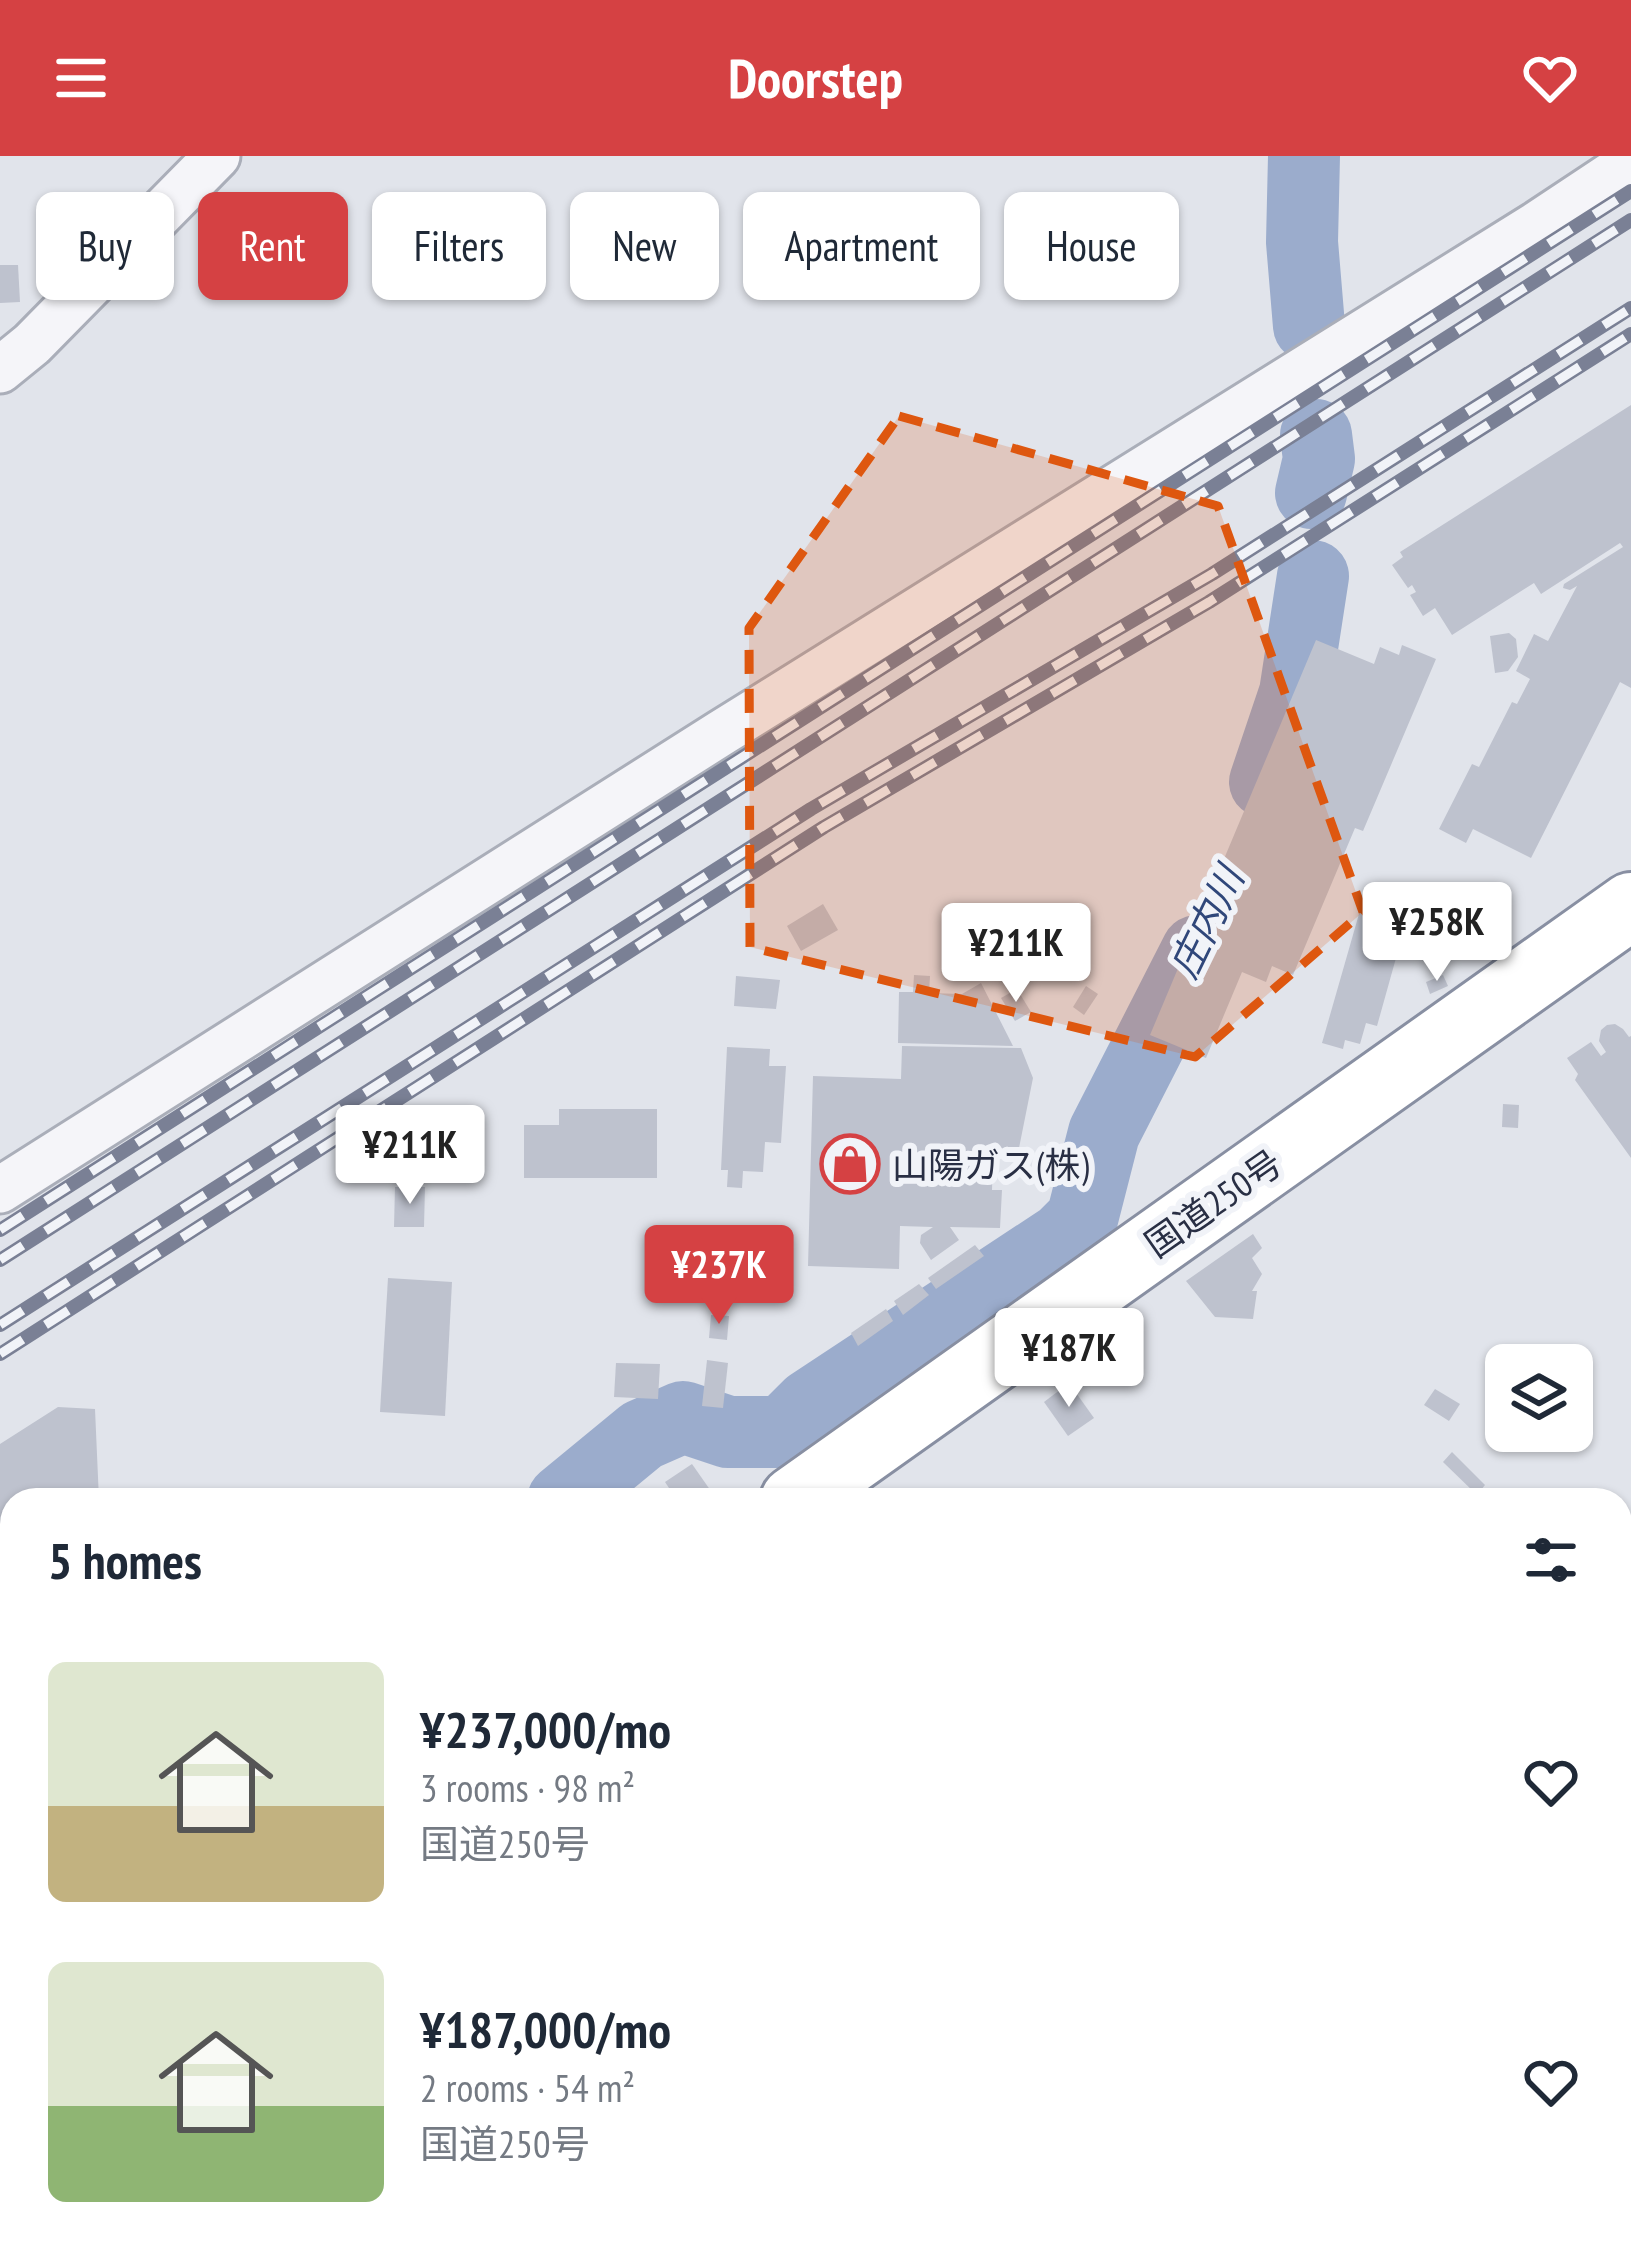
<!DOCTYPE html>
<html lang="en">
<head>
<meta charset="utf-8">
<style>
	:root { --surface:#fff; --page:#f2f2f3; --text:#1f2937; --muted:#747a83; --accent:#d54143 }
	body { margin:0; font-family:"PT Sans Narrow","Noto Sans JP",sans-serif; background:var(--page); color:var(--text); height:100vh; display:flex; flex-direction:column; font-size:45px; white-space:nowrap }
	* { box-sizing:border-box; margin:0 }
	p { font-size:39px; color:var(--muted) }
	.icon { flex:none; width:66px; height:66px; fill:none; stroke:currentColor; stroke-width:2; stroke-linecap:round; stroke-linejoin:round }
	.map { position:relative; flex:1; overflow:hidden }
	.sheet { position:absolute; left:0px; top:1332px; width:1632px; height:771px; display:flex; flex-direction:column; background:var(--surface); border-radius:36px 36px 0 0; box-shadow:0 3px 9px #0004 }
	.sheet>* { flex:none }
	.guide { position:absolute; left:36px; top:36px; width:1560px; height:108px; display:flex; gap:24px }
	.fabs { position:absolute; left:1485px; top:1188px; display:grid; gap:24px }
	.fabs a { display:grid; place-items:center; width:108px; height:108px; border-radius:18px; background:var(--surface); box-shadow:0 3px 9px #0004; font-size:60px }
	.price { position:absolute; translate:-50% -102px; padding:0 27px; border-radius:12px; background:#fff; color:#222; font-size:39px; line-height:78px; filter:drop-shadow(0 3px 6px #0008) }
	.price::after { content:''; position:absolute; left:50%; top:72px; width:36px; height:27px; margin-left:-18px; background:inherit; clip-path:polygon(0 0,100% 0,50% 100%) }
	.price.current { background:var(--accent); color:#fff }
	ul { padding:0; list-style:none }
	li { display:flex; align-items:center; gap:36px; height:300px; padding:0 48px }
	li span { display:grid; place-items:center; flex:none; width:336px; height:240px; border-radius:18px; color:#555 }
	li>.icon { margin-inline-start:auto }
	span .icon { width:144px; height:144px; fill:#fffc; stroke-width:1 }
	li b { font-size:51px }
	h2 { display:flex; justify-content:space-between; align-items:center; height:144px; padding:0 48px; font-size:51px }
	.tag { padding:0 42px; border-radius:18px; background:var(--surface); box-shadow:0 3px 9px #0004; font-size:42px; line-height:108px }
	.tag.current { background:var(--accent); color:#fff }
	header { display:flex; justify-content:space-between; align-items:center; height:156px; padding:0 48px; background:var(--accent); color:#fff; font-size:54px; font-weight:800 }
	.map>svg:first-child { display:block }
</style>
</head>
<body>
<header><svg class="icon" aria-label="menu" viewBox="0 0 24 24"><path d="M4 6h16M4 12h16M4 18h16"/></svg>Doorstep<svg class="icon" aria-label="heart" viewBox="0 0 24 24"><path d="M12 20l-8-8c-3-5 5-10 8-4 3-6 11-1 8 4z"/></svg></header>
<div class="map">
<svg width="1631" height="2101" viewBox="0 0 1631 2101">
	<rect width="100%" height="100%" fill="#e1e4eb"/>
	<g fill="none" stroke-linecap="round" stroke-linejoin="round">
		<g stroke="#9baccc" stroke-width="72">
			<path d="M1304,0L1302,86L1309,170"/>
			<path d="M1311,337L1319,303L1316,279"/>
			<path d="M1265,626L1295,537L1313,420"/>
			<path d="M563,1344L642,1279L683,1261L728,1276H783L810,1249L1063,1082L1082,1063L1104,977L1197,795"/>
			<path d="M0,1991L12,1983"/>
		</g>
	</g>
	<g fill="#bec2ce">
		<path d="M0,109H18L20,146L0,147Z"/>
		<path d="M1631,249V532L1620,526L1531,702L1473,673L1466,687L1439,673L1472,608L1479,611L1512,546L1517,548L1530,523L1516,515L1534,478L1548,485L1577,430L1570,434L1563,432L1564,428L1623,391L1620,387L1541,438L1534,427L1452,479L1435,452L1423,460L1410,439L1416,436L1412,429L1408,432L1392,409L1403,401L1400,396Z"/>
		<path d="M1509,477L1516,483L1518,501L1508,515L1495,517L1490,480Z"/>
		<path d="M1316,484L1374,508L1380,491L1399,499L1402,489L1436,503L1363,675L1355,672L1293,819L1272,810L1266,826L1242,816L1206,902L1150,879Z"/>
		<path d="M1368,732L1397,740L1395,750L1365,742Z"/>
		<path d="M1363,744L1399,753L1392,775L1403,777L1377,870L1366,867L1360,888L1345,884L1343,893L1322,887Z"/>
		<path d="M823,748L838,774L801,795L787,770Z"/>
		<path d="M914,819L930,820L929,837L962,838L981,827L1013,890L898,887L899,836H913Z"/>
		<path d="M1443,819L1448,830L1430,838L1426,826Z"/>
		<path d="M736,820L780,824L776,853L734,850Z"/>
		<path d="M1086,830L1098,838L1084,859L1073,851Z"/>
		<path d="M1017,833L1031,856L1015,865L1001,842Z"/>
		<path d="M1615,868L1623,873L1629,881L1631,880V1002L1575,924L1578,918L1567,902L1591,886L1601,900L1606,896L1599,885L1601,874L1607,869Z"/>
		<path d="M902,890L1021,892L1033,922L1019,992L993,993L992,1034H1002L1000,1072L950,1071L959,1084L931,1104L920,1087L921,1079L933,1071L900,1070L899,1113L808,1110L813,920L901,923Z"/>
		<path d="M727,891L770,893L769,910H786L781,987L765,986L763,1016L743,1015L742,1032L727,1031L728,1014H721Z"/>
		<path d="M1503,948L1519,949L1518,972L1502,971Z"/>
		<path d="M559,953H657V1022H524V969H559Z"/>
		<path d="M395,1031H425L424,1071H394Z"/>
		<path d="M1253,1078L1262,1092L1252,1102L1262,1118L1252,1135H1257L1253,1163L1215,1161L1186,1125Z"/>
		<path d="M975,1089L984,1100L936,1133L928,1122Z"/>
		<path d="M658,1100H671L670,1122H657Z"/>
		<path d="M388,1122L452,1126L445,1260L380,1256Z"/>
		<path d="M919,1128L929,1139L903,1159L894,1145Z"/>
		<path d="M886,1153L893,1165L858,1190L851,1177Z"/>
		<path d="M711,1159L729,1160L727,1184L709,1182Z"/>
		<path d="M707,1204L728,1207L723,1252L702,1250Z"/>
		<path d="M616,1207L660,1208L658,1243L614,1241Z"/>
		<path d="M1069,1227L1094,1262L1068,1280L1044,1246Z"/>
		<path d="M1435,1233L1460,1248L1449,1265L1424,1249Z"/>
		<path d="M58,1251L95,1253L99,1344H12V1807H0V1288Z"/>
		<path d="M1452,1296L1485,1329L1477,1339L1443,1306Z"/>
		<path d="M692,1308L713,1338L704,1344H677L665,1326Z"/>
		<path d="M1631,1610V1713L1620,1717V1613Z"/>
		<path d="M1631,1791V1918L1620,1922V1795Z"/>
		<path d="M1631,1971V2074L1620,2078V1975Z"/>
		<path d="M701,2091H733L753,2101H696Z"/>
		<path d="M887,2091H1079L1080,2092L1052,2101H890Z"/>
		<path d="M1243,2091H1275L1278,2100L1215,2101Z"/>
		<path d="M1376,2091H1579L1582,2099L1380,2101Z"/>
	</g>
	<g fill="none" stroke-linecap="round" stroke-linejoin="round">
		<g stroke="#aaaeb9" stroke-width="51">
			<g id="minor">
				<path d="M0,214L32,188L217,0"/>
				<path d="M0,1034L721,577L1536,69L1631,6"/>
			</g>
		</g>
		<g stroke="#888fa2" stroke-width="72">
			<g id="trunk">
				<path d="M794,1344L1631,750"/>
				<path d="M0,1908L12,1899"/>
			</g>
		</g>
		<use href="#minor" stroke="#f5f5f9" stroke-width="45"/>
		<use href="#trunk" stroke="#fff" stroke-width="66"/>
		<g stroke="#7a8095" stroke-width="14">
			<g id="rail">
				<path d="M0,1074L1631,35"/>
				<path d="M0,1104L1631,64"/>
				<path d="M0,1169L811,653L1212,418L1631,152"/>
				<path d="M0,1198L824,671L1209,446L1631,178"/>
			</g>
		</g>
		<use href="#rail" stroke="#f1f3f8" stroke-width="9" stroke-dasharray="27" stroke-linecap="butt"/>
	</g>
	<path fill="#de570f" fill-opacity="0.2" stroke="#de570f" stroke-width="9" stroke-dasharray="24 15" stroke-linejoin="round" d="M899,260L1218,350L1363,756L1195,901L750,791L749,472Z"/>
	<defs>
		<g id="shop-ring" transform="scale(3)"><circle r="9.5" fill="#f1f3f8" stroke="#d54143" stroke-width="1.5"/><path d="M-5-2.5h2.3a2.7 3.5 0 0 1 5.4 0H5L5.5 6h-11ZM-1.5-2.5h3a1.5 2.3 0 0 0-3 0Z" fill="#d54143"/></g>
	</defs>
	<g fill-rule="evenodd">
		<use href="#shop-ring" x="850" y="1008"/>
	</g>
	<g text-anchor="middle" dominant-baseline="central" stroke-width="12" stroke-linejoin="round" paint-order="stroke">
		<g font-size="36" fill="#292f44" stroke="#f1f3f8" text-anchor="start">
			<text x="892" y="1008">山陽ガス(株)</text>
		</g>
		<g font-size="36" fill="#292f44" stroke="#f1f3f8">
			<text transform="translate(1213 1047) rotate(-35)">国道250号</text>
		</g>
		<g font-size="39" font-style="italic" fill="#30477a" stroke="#f1f3f8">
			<text transform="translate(1206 766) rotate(-64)">庄内川</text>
		</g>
	</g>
</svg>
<div class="fabs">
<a><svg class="icon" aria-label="layers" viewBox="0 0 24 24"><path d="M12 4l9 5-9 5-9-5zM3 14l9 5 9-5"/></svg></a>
</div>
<b class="price" style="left:1437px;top:828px">¥258K</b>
<b class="price" style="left:1016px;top:849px">¥211K</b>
<b class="price" style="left:410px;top:1051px">¥211K</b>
<b class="price current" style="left:719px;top:1171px">¥237K</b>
<b class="price" style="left:1069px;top:1254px">¥187K</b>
<div class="guide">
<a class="tag">Buy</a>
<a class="tag current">Rent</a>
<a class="tag">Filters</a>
<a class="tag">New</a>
<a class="tag">Apartment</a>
<a class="tag">House</a>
</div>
<section class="sheet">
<h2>5 homes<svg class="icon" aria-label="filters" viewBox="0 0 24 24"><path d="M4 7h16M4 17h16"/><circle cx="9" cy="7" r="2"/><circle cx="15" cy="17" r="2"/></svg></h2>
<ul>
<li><span style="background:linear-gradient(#dfe7d0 60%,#c2b280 0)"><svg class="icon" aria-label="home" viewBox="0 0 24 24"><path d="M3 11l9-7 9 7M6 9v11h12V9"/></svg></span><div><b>¥237,000/mo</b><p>3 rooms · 98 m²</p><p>国道250号</p></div><svg class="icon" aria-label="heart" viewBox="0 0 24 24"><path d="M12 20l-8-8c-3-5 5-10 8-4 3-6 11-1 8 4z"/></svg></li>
<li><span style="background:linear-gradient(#dfe7d0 60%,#8fb573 0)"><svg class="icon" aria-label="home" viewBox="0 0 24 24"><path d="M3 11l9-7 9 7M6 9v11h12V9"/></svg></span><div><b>¥187,000/mo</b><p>2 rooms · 54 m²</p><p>国道250号</p></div><svg class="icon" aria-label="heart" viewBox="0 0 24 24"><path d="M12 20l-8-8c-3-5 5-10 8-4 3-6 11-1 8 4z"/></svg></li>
</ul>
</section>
</div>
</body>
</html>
